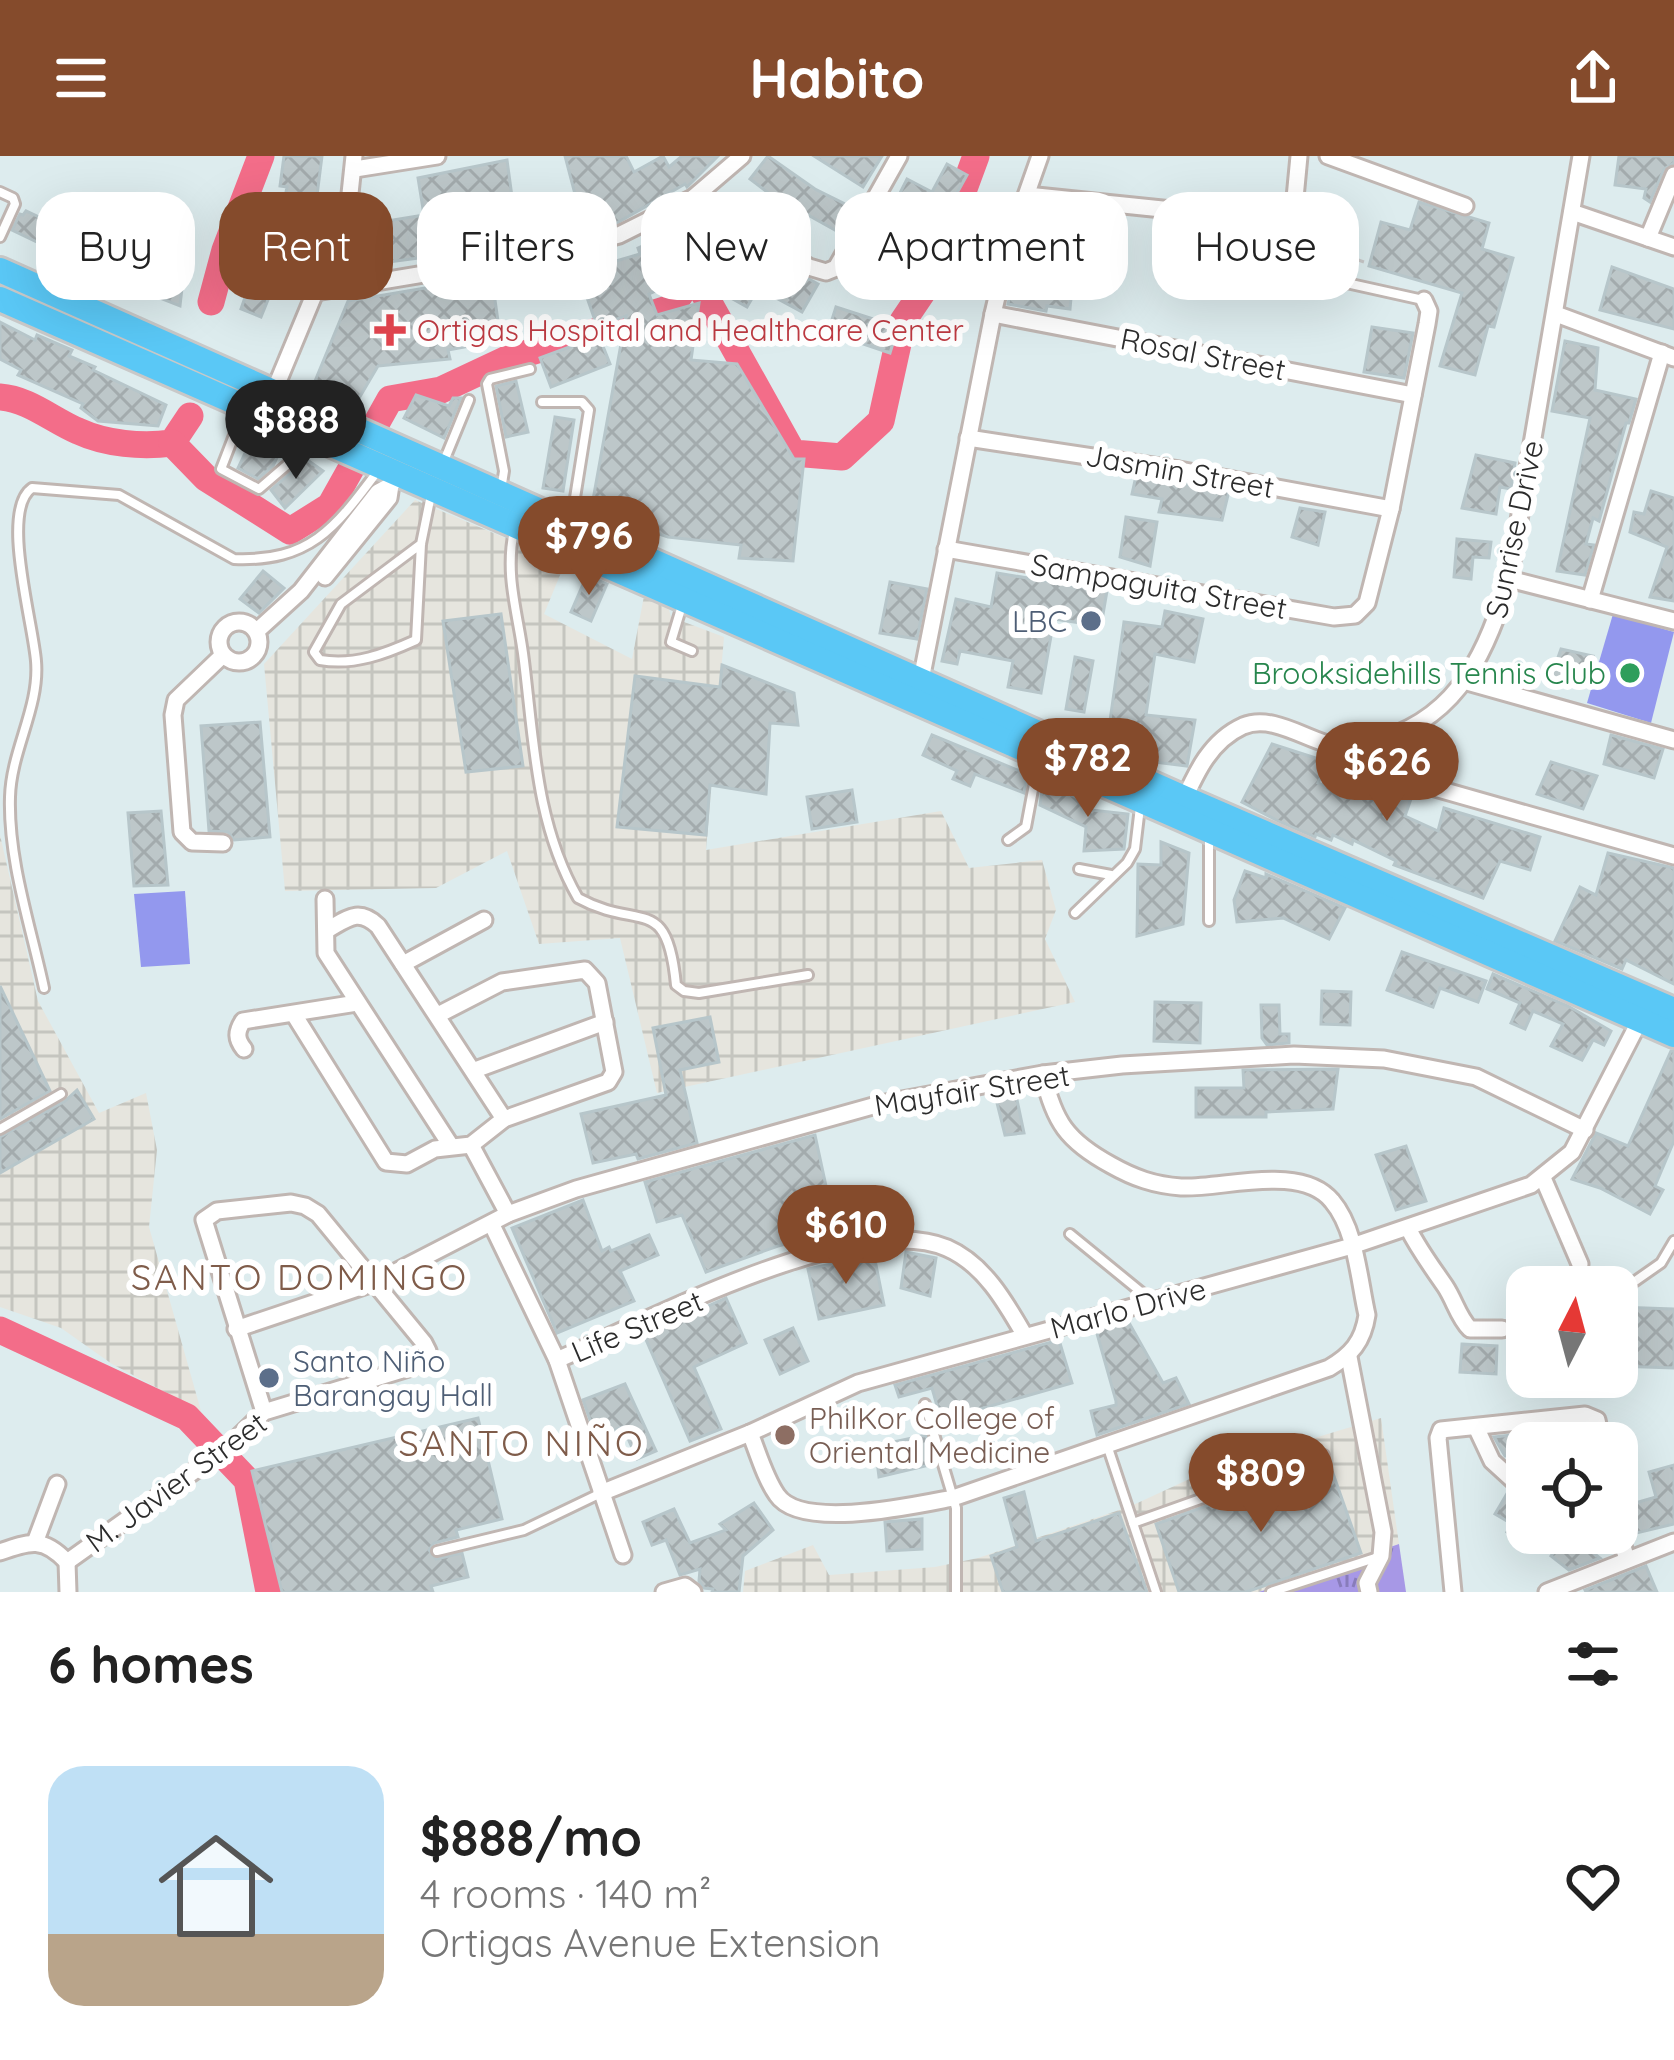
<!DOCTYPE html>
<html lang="en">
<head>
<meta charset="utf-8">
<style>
	:root { --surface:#fff; --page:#f6f6f6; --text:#222; --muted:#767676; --accent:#854b2c }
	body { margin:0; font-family:Quicksand,sans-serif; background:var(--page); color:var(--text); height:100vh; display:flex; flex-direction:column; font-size:45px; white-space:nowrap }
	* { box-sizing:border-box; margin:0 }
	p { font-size:39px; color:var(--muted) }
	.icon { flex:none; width:66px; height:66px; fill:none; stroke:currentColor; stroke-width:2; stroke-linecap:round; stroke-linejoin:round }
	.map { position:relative; height:1436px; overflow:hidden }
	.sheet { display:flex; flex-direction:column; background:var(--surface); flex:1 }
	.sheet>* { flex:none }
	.guide { position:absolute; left:36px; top:36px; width:1602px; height:108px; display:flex; gap:24px }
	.needle { width:78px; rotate:6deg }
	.tools { position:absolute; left:1506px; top:1110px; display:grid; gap:24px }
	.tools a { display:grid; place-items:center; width:132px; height:132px; border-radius:24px; background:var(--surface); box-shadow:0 12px 48px #0002; font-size:60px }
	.price { position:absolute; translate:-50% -102px; padding:0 27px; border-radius:42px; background:var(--accent); color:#fff; font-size:39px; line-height:78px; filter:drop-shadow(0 3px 6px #0008) }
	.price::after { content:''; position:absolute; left:50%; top:72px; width:36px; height:27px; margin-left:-18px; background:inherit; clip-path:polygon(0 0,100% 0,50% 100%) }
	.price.active { background:#222; color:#fff }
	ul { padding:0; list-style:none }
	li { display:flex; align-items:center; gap:36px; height:300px; padding:0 48px }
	li span { display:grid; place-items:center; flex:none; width:336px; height:240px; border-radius:36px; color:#555 }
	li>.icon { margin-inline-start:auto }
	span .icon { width:144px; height:144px; fill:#fffc; stroke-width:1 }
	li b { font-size:51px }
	h2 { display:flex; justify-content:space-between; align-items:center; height:144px; padding:0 48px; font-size:51px }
	.pill { padding:0 42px; border-radius:36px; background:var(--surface); box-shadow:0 12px 48px #0002; font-size:42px; line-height:108px }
	.pill.active { background:var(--accent); color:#fff }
	header { display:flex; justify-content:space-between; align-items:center; height:156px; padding:0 48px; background:var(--accent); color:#fff; font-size:54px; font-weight:700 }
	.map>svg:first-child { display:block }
</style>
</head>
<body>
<header><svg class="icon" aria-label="menu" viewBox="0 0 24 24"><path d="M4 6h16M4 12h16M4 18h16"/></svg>Habito<svg class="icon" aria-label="share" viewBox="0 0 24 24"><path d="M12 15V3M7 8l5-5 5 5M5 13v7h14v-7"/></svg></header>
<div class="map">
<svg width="1674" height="1436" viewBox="0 0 1674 1436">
	<defs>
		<pattern id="industrial-grid" width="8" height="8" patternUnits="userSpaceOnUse" patternTransform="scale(3)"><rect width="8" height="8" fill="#e6e5de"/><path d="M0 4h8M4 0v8" fill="none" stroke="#c5c5bf"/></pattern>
		<pattern id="grass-tufts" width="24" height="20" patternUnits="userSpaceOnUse" patternTransform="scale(3)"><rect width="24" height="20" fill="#a798e6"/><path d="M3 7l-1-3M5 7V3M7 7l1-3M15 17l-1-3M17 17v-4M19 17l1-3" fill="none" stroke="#887cbb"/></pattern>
		<pattern id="building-cross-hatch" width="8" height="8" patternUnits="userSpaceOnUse" patternTransform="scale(3)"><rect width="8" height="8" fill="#bdc7c9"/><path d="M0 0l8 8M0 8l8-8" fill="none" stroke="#a3abad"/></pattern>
	</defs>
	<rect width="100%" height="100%" fill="#ddecee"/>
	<g fill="url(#industrial-grid)">
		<path d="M415,344L565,407L544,458L632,503L644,440L668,450L671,461L724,481L706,694L941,655L969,712L1042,704L1056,754L1045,783L1075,846L657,937L620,782L539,788L507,695L436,732L285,735L264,508Z"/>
		<path d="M0,679L38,845L99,957L146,937L157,994L149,1071L201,1255L112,1208L61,1172L0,1151Z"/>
		<path d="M1381,1262L1399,1388L1259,1436H743L745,1415L813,1389L829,1419L935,1411L978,1402L1131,1350L1211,1313Z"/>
	</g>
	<path fill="url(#grass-tufts)" d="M1399,1388L1406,1436H1259Z"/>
	<g fill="#9398ee">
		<path d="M1613,458L1674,476L1651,567L1587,547Z"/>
		<path d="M185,735L190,808L141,811L134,738Z"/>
	</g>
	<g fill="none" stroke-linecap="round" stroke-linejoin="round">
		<g stroke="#f36d89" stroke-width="27">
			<path d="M211,146L225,94L261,0"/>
			<path d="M0,241C29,243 52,264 78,275C106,288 142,291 172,287L190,260"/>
			<path d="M172,287L206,322L290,375L330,350L390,243L441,234L505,204L671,152L685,131L698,127L793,297L842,301L881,265L903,165L930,125L976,0"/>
			<path d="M0,1174L187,1261L247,1324L269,1436"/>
		</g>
	</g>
	<g fill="url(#building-cross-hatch)" stroke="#b7c6ca" stroke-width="3">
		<path d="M284,0H322L312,79L295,77L261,161L241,153L251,124L245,122L259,81L276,88L287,31L280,30Z"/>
		<path d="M565,0H626L634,16L663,0L669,11L682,0H718L687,31L685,28L615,68L548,85L388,106L381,66L424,59L418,22L507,4L513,48L534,45L575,38Z"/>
		<path d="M768,0L815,33L855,53L842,78L790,49L788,52L750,23Z"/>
		<path d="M814,0H882L863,31Z"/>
		<path d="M1619,0H1674V7L1664,13L1650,46L1644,42L1646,33L1615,29Z"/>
		<path d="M947,8L967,19L935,77L893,51L907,23L932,36Z"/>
		<path d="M109,43L134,50L136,43L190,59L180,150L107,121L105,127L86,122L60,107L64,99L12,74L20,58L23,59L26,55L96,88Z"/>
		<path d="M1419,46L1489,67L1482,93L1513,102L1494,171L1488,170L1475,219L1440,210L1462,137L1369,110L1381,66L1410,74Z"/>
		<path d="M702,65L719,74L694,118L649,138L657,159L699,147L691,204L737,208L794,303H804L793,405L739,402L741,389L668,381L591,355L626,160L597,170L578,116L640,98L638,92L661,82L669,100L686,68Z"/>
		<path d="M882,68L934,98L922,122L868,94Z"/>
		<path d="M1218,72L1276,78L1270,131L1212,125Z"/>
		<path d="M750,90L818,128L802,156L758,132L747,151L722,137Z"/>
		<path d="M1018,104L1054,109L1051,127L1072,131L1070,153L1047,150L1046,155L1008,148Z"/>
		<path d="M1612,111L1674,133V173L1600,154Z"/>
		<path d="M437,130L438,136L493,130L498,165L472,169L475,189L448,194L450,203L378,210L355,249L313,230L348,145Z"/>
		<path d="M836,151L898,171L890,197L828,176Z"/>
		<path d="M0,166L35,184L37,179L72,194L69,200L95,211L93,214L166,249L158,270L98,265L81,252L83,248L18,219L21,214L0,203Z"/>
		<path d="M1372,171L1413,177L1404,222L1364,216Z"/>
		<path d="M599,180L610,208L551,231L540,202Z"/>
		<path d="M1565,185L1598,192L1595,234L1636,243L1629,267H1626L1599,365L1593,362L1586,388L1594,389L1585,419L1557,415L1590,262L1552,255Z"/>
		<path d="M516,225L528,276L506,281L496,230Z"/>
		<path d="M416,239L449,250L453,242H461L444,282L404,262Z"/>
		<path d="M555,261L574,264L563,335L543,332Z"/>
		<path d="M254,278L282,291L273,310L258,323L238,312Z"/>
		<path d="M1476,299L1515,307L1511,333L1500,331L1496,358L1462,352Z"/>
		<path d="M306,303L323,315L285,352L271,334Z"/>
		<path d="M1136,320L1229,335L1222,364L1159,356L1162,343L1132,338Z"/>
		<path d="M1651,335L1674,342V445L1650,441L1667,391L1630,376L1634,356L1644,358Z"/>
		<path d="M1300,352L1325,356L1318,389L1292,381Z"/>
		<path d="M1126,361L1157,366L1150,410L1120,401Z"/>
		<path d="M1457,383L1491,386L1489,402L1473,401L1471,423L1454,421Z"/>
		<path d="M263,415L284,432L259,457L240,443Z"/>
		<path d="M997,417L1107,435L1101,470L1054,463L1041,537L1008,531L1013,505L960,495L957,508L942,505L956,443L991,451Z"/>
		<path d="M587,419L607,428L591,465L571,456Z"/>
		<path d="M890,426L927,433L917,483L880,477Z"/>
		<path d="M1165,455L1203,463L1194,506L1155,498L1146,559L1195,564L1187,610L1154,606L1155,593L1107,586L1124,466L1162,471Z"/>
		<path d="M501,458L523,610L466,616L443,465Z"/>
		<path d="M1561,493L1593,500L1582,531L1550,524Z"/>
		<path d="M1075,501L1093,505L1084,556L1066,553Z"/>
		<path d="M722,509L794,537L798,569L770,567L766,638L710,629L706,679L617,671L635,520L720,531Z"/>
		<path d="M260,566L270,681L234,684L228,676L209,675L201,570Z"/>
		<path d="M932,579L1027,618L1024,637L975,618L970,630L953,623L957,615L923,599Z"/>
		<path d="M1611,579L1663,593L1654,622L1604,608Z"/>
		<path d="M1272,588L1328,606L1318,627L1351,641L1355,631L1371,640L1374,630L1412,640L1405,660L1438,675L1444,652L1540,681L1530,714L1500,705L1483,742L1394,709L1396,705L1353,684L1352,688L1333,679L1331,684L1316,678L1315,681L1280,666L1242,646Z"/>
		<path d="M1551,606L1597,620L1583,653L1537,638Z"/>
		<path d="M1043,626L1086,646L1082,653L1128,658L1124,693L1084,695L1086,671L1040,649Z"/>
		<path d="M852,634L857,666L812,673L807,641Z"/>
		<path d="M161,655L168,729L134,730L128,657Z"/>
		<path d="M1161,686L1189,697L1183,768L1137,780L1138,708L1161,709Z"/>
		<path d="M1608,697L1674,712V828L1626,804L1622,813L1555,785L1580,731L1596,739Z"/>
		<path d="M1245,715L1266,722V718L1345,752L1329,783L1283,762L1237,766L1234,744Z"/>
		<path d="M1402,796L1486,825L1478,846L1440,832L1433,851L1387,834Z"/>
		<path d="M1493,818L1568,850L1611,875L1604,889L1593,884L1582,904L1551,890L1563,868L1533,855L1525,873L1511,867L1520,847L1487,833Z"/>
		<path d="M0,830L50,935L0,963Z"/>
		<path d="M1322,835L1351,836L1350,869L1321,868Z"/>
		<path d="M1155,846L1201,847L1200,887L1154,885Z"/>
		<path d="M1261,849H1279L1280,878H1289V887L1267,889L1262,882Z"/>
		<path d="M710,861L719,906L680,914L697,987L638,1003L636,998L593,1007L581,958L666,939L653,872Z"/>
		<path d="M1671,895H1674V985L1655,1030L1663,1034L1650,1058L1600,1032L1572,1023L1596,977L1628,990Z"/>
		<path d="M1338,913L1333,953L1266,956V961H1196V932H1244L1243,914Z"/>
		<path d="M77,934L94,963L0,1017V981L65,945Z"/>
		<path d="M1016,939L1024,977L1005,979L996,943Z"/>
		<path d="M815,979L837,1081L802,1089L801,1084L778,1090L706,1116L682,1059L657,1066L645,1026Z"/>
		<path d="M1406,990L1426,1045L1396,1054L1376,999Z"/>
		<path d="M583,1044L602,1095L609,1091L611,1095L649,1079L658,1099L620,1115L634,1145L557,1177L512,1072Z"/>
		<path d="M906,1096L936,1102L930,1140L901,1132Z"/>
		<path d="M874,1099L884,1149L819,1163L808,1113Z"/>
		<path d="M726,1142L746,1187L694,1211L721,1273L690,1285L644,1179Z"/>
		<path d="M1617,1151L1674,1153V1212L1617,1210Z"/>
		<path d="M1128,1165L1163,1227L1176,1222L1189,1248L1097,1279L1091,1255L1116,1249V1245L1096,1174Z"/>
		<path d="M793,1172L808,1205L780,1218L765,1184Z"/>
		<path d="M1059,1184L1072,1227L941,1264L932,1232L899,1241L895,1229Z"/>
		<path d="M1462,1188L1497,1190L1496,1218L1460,1216Z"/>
		<path d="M625,1228L656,1295L637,1303L623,1271L596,1281L583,1244Z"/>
		<path d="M478,1262L502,1363L456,1374L458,1381L434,1387L429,1394L436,1403L462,1397L468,1421L431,1430L433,1436H282L252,1315Z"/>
		<path d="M1576,1272L1577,1276L1587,1275L1588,1287H1527V1298L1505,1300L1494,1281Z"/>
		<path d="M926,1279L934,1308L879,1321L875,1290Z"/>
		<path d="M1329,1306L1361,1397L1246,1436H1179L1156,1368Z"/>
		<path d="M1674,1309V1368L1632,1378L1618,1352L1656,1341L1649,1316Z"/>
		<path d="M1024,1336L1036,1385L1119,1357L1147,1436H1003L991,1400L1017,1391L1004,1342Z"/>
		<path d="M1508,1336L1527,1349V1389L1507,1376L1512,1368L1495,1358Z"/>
		<path d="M754,1347L773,1374L743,1400L739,1436H712L713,1433L704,1432L699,1425L700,1413L680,1419L666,1384L652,1389L643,1366L674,1353L690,1387L726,1374L720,1368Z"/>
		<path d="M922,1363V1393L887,1395L885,1366Z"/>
		<path d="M1568,1377L1600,1402L1569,1414L1551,1400Z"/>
		<path d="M1646,1410L1657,1436H1586L1585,1434Z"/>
	</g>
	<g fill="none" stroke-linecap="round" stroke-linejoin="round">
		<g stroke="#c0b6b2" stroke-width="14">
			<g id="lane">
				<path d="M0,36L13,42L15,48L0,81"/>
				<path d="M1342,126L1423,144"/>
				<path d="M542,246H582L589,254L571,367"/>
				<path d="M243,256L221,313L259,333L302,296L310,283"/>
				<path d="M444,305L469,244"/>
				<path d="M501,334L504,315L487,228L490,223L530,213"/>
				<path d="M514,375C504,421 519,460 524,505C534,586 536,669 578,742C640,776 667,736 676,829L684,835L699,837L808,819"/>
				<path d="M421,388L341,448L314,496L320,504C354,510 385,498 416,484L421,388L431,339"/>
				<path d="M683,446L671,486L692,495"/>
				<path d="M1008,684L1026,671L1038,607"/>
				<path d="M1079,713L1111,719"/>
				<path d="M1075,757L1127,707L1135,693L1140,651"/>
				<path d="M1209,765V682"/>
				<path d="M44,832C31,771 8,704 10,641C11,595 40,551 36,505C33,466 0,354 32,332L119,339L234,403C310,406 335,372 377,316"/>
				<path d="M0,973L61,938"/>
				<path d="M1070,1078L1152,1145"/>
				<path d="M1631,1128L1661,1107L1674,1085"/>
				<path d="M925,1248L956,1352V1436"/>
				<path d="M1107,1289L1156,1436"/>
				<path d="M1133,1367L1324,1299"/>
				<path d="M437,1395L524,1374L599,1338"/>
				<path d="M1271,1436L1378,1401"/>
			</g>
		</g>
		<g stroke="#c0b6b2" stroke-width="21">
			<g id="street">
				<path d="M1328,0L1465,50"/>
				<path d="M355,13L437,0"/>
				<path d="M1027,39L1288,66L1293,63L1299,0"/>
				<path d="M693,42L809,111L826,116L836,112L899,0"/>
				<path d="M1572,56L1674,91"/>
				<path d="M1648,82L1674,19"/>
				<path d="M316,136L556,96L619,79L693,42L742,0"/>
				<path d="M993,158L1413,239"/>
				<path d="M1556,158L1674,202"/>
				<path d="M272,240L341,74L349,47L354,0"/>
				<path d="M968,282L1179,314L1391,353"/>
				<path d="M946,393L1334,461L1355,459L1367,447L1391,353L1427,168L1429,155L1424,144"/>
				<path d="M325,421L389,342L391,329"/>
				<path d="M1509,423L1674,465"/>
				<path d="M1590,444L1662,197"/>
				<circle cx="239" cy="486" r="20"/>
				<path d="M257,475L301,435L378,336L391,329L400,318"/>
				<path d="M1467,526L1674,584"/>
				<path d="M920,529L993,158L1010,85L1040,0"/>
				<path d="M1343,592L1364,609L1382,617L1674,700"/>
				<path d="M1182,648C1196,617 1210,585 1243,570C1274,557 1310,587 1340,591C1354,593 1372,587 1385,582C1461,558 1487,493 1509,423L1581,0"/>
				<path d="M223,687L192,686L182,676L173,559L176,544L223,499"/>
				<path d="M325,743L326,797L451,990"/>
				<path d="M329,773C348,762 359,752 378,770L504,963"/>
				<path d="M403,808L484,764"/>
				<path d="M295,860L386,1006L407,1008L435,993L471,989L504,963L608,926L614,916L597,827L585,814L502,826L438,859"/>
				<path d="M244,893C236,883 236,876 243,865L357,847"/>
				<path d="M475,914L605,866"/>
				<path d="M471,989L508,1058"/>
				<path d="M1543,1022L1580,1108"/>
				<path d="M492,1069L557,1204L623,1399"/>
				<path d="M1408,1072C1419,1094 1432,1111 1445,1130C1455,1145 1458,1161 1470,1173H1502"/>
				<path d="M236,1173L376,1126L508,1058L576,1033L880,948L1043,918L1122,909L1294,899L1384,903L1476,921L1585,974"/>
				<path d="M1349,1201L1383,1376L1381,1400L1367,1427L1369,1436"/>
				<path d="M557,1204C646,1166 857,1053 947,1092C984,1108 1006,1147 1025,1180"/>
				<path d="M1476,1271L1492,1305L1527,1337"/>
				<path d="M750,1277C758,1297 765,1322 777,1339C801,1375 916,1349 953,1342L1329,1212C1351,1199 1363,1186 1367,1159C1359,1124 1356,1073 1332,1045C1301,1007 1223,1033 1181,1031C1154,1029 1134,1022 1111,1009C1067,985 1054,966 1043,918"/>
				<path d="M601,1337L750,1277L858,1227L1352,1090L1531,1029L1572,996L1640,864"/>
				<path d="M1617,1369L1627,1404"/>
				<path d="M36,1384L57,1328"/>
				<path d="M0,1396C30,1385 44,1381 67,1406"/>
				<path d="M67,1406L228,1291L264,1256L425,1207L428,1195L424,1187L318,1058L305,1050L291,1047L217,1055L204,1064L264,1256"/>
				<path d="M67,1406L68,1436"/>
				<path d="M664,1436L685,1430L693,1436"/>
				<path d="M1453,1436L1438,1282L1441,1274L1585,1259L1597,1264L1602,1287"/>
				<path d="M1547,1436L1674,1386"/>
			</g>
		</g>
		<g stroke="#c8c8c8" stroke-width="30">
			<g id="primary">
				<path d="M0,114L1184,642L1674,854"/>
				<path d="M0,143L1674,879"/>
			</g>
		</g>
		<path stroke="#c8c8c8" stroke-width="3" stroke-dasharray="9 6" stroke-linecap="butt" d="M1305,71L1347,100L1364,106"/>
		<use href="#lane" stroke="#fff" stroke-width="8"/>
		<use href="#street" stroke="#fff" stroke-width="15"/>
		<use href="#primary" stroke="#5ac8f6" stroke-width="24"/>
	</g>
	<path fill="#e0444e" stroke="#fff" stroke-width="4.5" d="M384 156h12v12h12v12h-12v12h-12v-12h-12v-12h12z"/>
	<g fill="#5c6f8a" stroke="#fff" stroke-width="4.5">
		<circle cx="1091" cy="465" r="12"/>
		<circle cx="269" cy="1222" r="12"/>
	</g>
	<circle fill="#2e9e5b" stroke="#fff" stroke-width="4.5" cx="1630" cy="517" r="12"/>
	<circle fill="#8d6e63" stroke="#fff" stroke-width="4.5" cx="785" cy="1279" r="12"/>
	<g text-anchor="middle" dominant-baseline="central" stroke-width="12" stroke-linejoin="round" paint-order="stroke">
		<g font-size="30" fill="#be3a42" stroke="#fff" text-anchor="start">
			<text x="417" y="174">Ortigas Hospital and Healthcare Center</text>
		</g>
		<g font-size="30" fill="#2c2c2c" stroke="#fff">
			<text transform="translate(1203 198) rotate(11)">Rosal Street</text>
			<text transform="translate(1180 315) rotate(10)">Jasmin Street</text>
			<text transform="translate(1514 373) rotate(-78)">Sunrise Drive</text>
			<text transform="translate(1159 430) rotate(10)">Sampaguita Street</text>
			<text transform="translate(972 934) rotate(-9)">Mayfair Street</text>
			<text transform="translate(1128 1152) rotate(-15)">Marlo Drive</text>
			<text transform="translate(637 1170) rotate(-23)">Life Street</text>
			<text transform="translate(176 1326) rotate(-36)">M. Javier Street</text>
		</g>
		<g font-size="30" fill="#4e5e75" stroke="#fff" text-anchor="end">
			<text x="1067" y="465">LBC</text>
			<text x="293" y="1205" text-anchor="start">Santo Niño<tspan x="293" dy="34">Barangay Hall</tspan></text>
		</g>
		<g font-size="30" fill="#27864d" stroke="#fff" text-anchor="end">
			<text x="1606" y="517">Brooksidehills Tennis Club</text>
		</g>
		<g font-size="30" fill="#785e54" stroke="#fff" text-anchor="start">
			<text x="809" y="1262">PhilKor College of<tspan x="809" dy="34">Oriental Medicine</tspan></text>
		</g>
		<g font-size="36" letter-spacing="3" fill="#7f5c4a" stroke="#fff">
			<text x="300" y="1120">SANTO DOMINGO</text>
			<text x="522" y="1286">SANTO NIÑO</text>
		</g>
	</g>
</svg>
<div class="tools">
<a><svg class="needle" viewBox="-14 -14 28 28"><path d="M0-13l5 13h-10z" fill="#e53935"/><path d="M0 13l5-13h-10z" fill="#767676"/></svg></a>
<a><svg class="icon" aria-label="locate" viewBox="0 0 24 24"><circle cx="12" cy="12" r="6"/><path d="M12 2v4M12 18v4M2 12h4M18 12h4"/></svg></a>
</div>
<b class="price active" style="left:296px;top:326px">$888</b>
<b class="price" style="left:589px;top:442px">$796</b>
<b class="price" style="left:1088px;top:664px">$782</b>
<b class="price" style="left:1387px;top:668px">$626</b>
<b class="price" style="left:846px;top:1131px">$610</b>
<b class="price" style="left:1261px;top:1379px">$809</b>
<div class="guide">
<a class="pill">Buy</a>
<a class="pill active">Rent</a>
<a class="pill">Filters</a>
<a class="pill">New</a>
<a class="pill">Apartment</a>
<a class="pill">House</a>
</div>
</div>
<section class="sheet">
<h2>6 homes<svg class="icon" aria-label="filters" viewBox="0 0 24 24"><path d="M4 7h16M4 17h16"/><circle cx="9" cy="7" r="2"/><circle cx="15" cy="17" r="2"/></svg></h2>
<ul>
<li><span style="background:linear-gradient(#bfe0f5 70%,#b9a48a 0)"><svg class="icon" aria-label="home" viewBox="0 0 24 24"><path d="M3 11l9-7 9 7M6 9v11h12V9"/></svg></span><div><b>$888/mo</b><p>4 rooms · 140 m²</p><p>Ortigas Avenue Extension</p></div><svg class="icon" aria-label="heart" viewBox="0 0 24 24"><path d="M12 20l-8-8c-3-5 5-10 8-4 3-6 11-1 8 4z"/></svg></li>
</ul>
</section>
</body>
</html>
